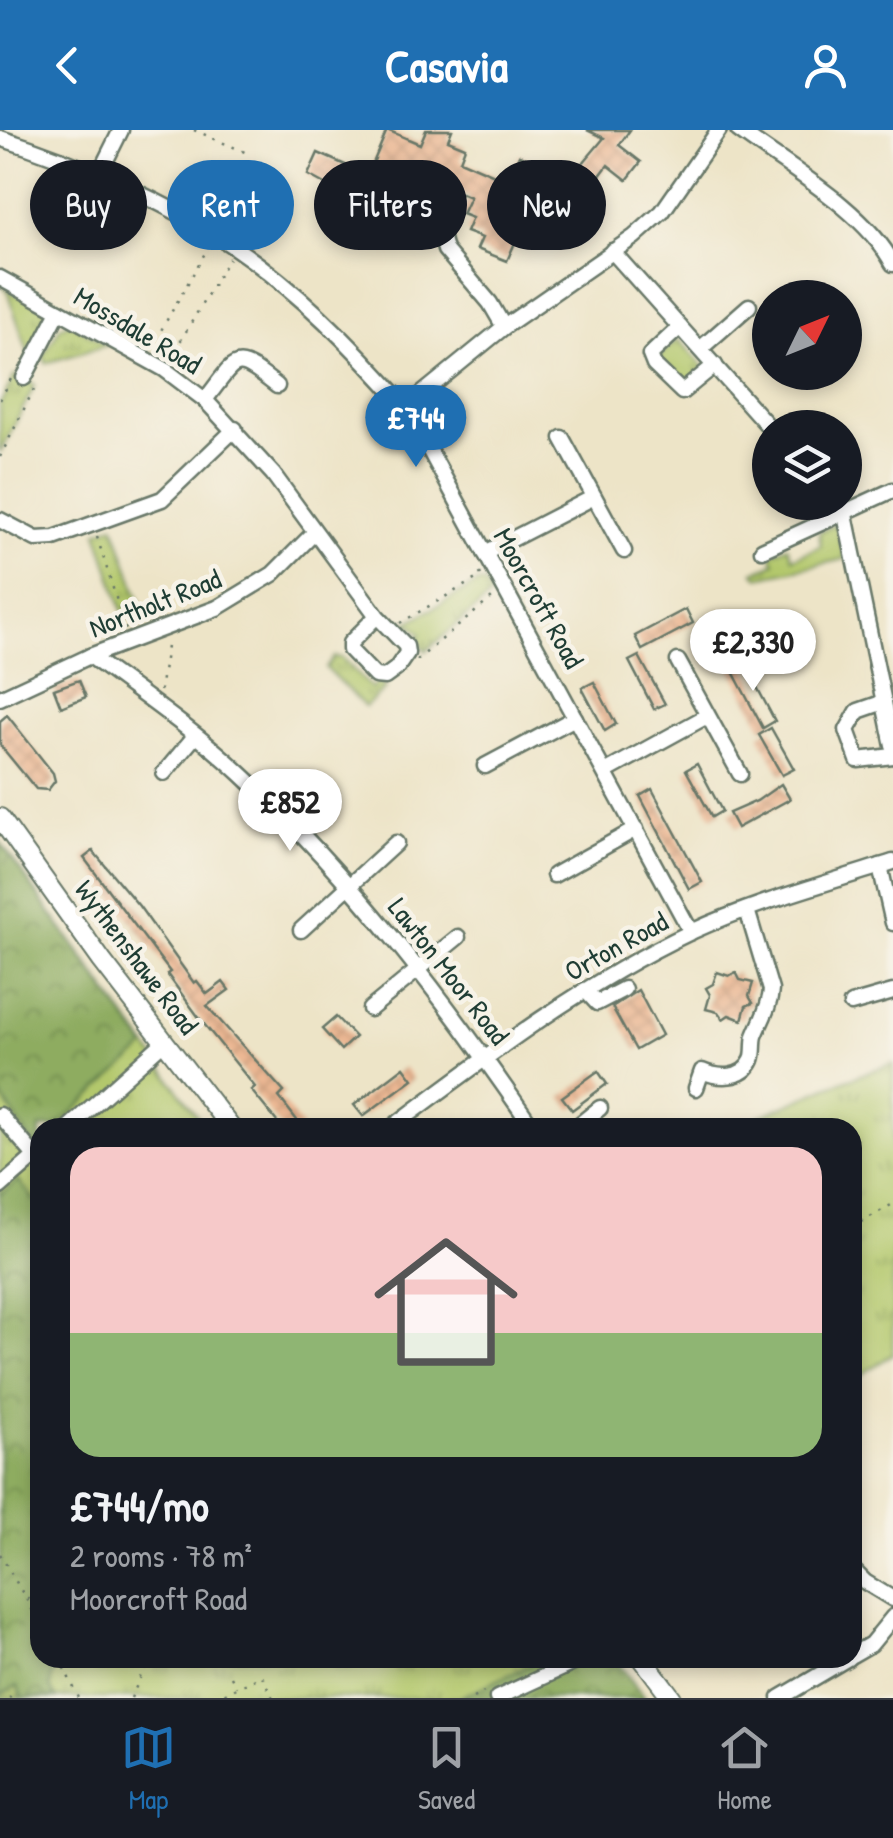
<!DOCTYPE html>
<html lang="en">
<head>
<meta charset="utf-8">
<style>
	:root { --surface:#171b24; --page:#242831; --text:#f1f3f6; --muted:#9ea1a6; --line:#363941; --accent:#1f6fb2 }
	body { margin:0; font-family:"Patrick Hand",sans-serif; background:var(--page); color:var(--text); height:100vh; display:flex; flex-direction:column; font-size:38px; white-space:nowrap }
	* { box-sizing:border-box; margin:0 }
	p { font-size:32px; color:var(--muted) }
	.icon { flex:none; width:55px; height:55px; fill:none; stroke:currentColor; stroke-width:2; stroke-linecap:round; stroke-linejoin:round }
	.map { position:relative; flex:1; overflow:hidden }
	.side { position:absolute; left:30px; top:988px; width:832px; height:550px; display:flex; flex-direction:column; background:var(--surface); border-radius:30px; box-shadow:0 5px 15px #0003 }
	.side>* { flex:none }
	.guide { position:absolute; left:30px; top:30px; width:835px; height:90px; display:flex; gap:20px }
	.needle { width:65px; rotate:47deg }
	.fabs { position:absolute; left:752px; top:150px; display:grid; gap:20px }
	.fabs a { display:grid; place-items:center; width:110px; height:110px; border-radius:50%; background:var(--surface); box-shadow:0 5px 15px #0003; font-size:50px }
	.price { position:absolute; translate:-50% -85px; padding:0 22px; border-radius:35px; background:#fff; color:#222; font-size:32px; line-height:65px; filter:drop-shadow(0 2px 5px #0008) }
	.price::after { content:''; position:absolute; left:50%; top:60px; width:30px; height:22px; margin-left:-15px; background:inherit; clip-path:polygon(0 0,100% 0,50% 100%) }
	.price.on { background:var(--accent); color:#fff }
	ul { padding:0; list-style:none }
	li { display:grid; align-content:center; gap:20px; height:530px; padding:0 40px }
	li span { display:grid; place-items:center; height:310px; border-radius:30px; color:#555 }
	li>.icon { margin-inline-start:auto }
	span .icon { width:180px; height:180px; fill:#fffc; stroke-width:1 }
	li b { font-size:42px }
	.tag { padding:0 35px; border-radius:45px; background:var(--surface); box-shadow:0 5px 15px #0003; font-size:35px; line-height:90px }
	.tag.on { background:var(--accent); color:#fff }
	header { display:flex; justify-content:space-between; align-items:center; height:130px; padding:0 40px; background:var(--accent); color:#fff; font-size:45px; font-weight:700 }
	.tabs { display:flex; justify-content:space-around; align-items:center; height:140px; border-top:2px solid var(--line); background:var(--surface); font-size:28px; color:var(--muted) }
	.tabs a { display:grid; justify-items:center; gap:5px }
	.tabs .on { color:var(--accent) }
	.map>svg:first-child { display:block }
</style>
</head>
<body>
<header><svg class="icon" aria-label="back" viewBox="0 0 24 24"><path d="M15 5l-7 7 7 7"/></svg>Casavia<svg class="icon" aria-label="person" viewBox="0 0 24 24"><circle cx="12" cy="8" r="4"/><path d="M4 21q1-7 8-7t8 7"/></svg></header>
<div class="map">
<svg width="893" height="1568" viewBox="0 0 893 1568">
	<defs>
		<pattern id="grass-tufts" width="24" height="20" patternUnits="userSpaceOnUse" patternTransform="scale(2.5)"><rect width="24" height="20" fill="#b3c86c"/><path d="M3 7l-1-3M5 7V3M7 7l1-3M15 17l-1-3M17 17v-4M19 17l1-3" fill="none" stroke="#91a45a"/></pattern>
		<pattern id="forest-crowns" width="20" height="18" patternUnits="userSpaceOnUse" patternTransform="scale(2.5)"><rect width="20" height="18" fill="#8eac60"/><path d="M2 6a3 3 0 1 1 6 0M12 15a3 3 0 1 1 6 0" fill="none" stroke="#738d50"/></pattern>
		<pattern id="building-cross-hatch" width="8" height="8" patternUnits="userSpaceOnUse" patternTransform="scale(2.5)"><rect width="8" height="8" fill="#ebb793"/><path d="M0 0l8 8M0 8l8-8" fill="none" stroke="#c99e7f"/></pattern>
	</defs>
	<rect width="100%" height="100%" fill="#f7f3e8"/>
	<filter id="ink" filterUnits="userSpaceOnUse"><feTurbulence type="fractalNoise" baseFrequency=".01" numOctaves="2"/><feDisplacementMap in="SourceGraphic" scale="20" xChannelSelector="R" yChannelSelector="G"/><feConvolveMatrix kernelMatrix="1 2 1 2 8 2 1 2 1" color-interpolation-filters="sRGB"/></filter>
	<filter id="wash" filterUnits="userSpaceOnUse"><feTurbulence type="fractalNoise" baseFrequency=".0048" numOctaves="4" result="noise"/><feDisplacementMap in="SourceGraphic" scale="40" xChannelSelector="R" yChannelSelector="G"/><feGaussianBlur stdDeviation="2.25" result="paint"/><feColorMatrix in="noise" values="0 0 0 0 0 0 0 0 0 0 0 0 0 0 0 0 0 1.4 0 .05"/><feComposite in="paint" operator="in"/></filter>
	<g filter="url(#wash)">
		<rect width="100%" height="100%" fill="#ede4c7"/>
		<g fill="url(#grass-tufts)" stroke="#698250" stroke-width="2.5">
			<path d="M0,155L45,177L51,187L29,225L7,161Z"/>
			<path d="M70,192L107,215L46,233L43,226L60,197Z"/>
			<path d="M678,209L707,240L683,256L659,232L660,225Z"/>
			<path d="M15,245L35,255L0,323V274Z"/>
			<path d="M836,394L845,429L759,447L754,442L775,433L771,424L788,416L793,428L821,416L819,402Z"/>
			<path d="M114,395L144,483L125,489L97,402Z"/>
			<path d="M478,453L485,454L492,465L426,521L416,511L421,504L411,494L405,500L402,496Z"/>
			<path d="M334,527L342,528L371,558L378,552L386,558L365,577L326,538Z"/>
			<path d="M0,712L205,997L40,998V1528H614L645,1568H0Z"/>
			<path d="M893,933V1224L853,1250L852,998L736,997L827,957Z"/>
		</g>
		<g fill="url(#forest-crowns)" stroke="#56744a" stroke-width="2.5">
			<path d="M0,712L146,917L56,997L40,998V1012L35,1017L0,964Z"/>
			<path d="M18,1050L40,1076V1528H56L50,1557L56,1568H23L17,1556L0,1565V1065Z"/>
			<path d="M546,1528H614L645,1568H458Z"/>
		</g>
		<g id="blocks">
			<g fill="url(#building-cross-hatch)">
				<path d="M387,0L420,14L426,0H452L448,10L465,17L460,30L508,51L519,25L560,42L565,52L551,86L526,75L532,62L514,54L503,79L521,87L517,97L521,99L507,131L477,119L482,108L466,102L472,88L462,84L470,67L431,50L433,46L414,37L400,69L423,79L416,97L329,60L330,57L308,45L318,23L368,45Z"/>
				<path d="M587,0H630L619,15L641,32L627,50L608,35L590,59L572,46L604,8Z"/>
				<path d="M686,479L693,493L642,520L635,506Z"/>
				<path d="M712,487L734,528L722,534L700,493Z"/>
				<path d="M639,526L665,574L654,579L629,531Z"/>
				<path d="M742,529L775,591L763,598L730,536Z"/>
				<path d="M79,550L86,567L61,577L54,559Z"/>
				<path d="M594,552L616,594L605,601L582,558Z"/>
				<path d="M7,585L53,643L55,651L48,660L36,659L0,615V591Z"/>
				<path d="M771,598L794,639L782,645L759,605Z"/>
				<path d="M697,634L722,681L712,687L686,640Z"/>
				<path d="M781,654L790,669L737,698L729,683L757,671Z"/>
				<path d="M652,659L702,752L689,759L640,666Z"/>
				<path d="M93,721L139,776L194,853L197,851L207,864L223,852L229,860L207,876L284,962L279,967L303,998H282L251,960L255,957L200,889L167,844L170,842L84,728Z"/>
				<path d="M717,842L729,846L736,842L740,850L753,853L749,866L753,873L746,876L742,890L729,885L723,889L718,882L706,879L710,865L706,858L713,854Z"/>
				<path d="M638,860L662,905L636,920L612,877Z"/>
				<path d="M336,887L355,907L341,920L322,899Z"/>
				<path d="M404,937L413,949L363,986L354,975Z"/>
				<path d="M598,941L607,954L572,980L562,967Z"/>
			</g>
		</g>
	</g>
	<g filter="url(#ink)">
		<use href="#blocks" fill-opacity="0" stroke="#677767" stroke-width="2.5"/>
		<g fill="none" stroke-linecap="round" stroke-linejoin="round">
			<g stroke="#677767" stroke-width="19">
				<g id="minor">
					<path d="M738,0C786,36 865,80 893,134"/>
					<path d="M0,8C74,31 170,73 234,117C299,161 355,218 406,277L691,802"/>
					<path d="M98,46L121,0"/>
					<path d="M419,62L449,74L440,101L445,120L490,173L504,197"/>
					<path d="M612,121L770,298"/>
					<path d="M0,148L164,239L205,270L273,344L377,486L406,516L407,523L396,539L385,547L375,546L350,520V513L377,486"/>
					<path d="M680,197L650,225L654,235L682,262L715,235"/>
					<path d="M700,219L749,176"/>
					<path d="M24,248L59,181"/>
					<path d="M205,270C238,228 233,221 277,256"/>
					<path d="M406,277L504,197L634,107L662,82L719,0"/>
					<path d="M562,308L624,421"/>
					<path d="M837,372L844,380L893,616"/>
					<path d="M0,390L36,409L54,408L162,369L235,299"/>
					<path d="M762,420L893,360"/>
					<path d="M485,423L594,367"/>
					<path d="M90,526C141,564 195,601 241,644C353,748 447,872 533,998"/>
					<path d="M678,531L740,644"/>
					<path d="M0,568L90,526L217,478L273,444L314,403"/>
					<path d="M884,572L858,581L847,600L858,630L893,626"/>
					<path d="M485,636L575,588"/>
					<path d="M605,642L707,586"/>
					<path d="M164,643L195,606"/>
					<path d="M880,736L893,793"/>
					<path d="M554,745L636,699"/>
					<path d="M301,800L396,713"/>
					<path d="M585,860L597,873L624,859"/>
					<path d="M851,874L893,862"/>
					<path d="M370,879L458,807"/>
					<path d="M696,958L702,941C718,948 743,950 752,930C755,923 753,913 755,906C761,890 770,877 771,860L747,780"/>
					<path d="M0,985L35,1026"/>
					<path d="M68,998L165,911"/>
					<path d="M391,998C487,926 583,853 691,802C756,772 825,754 893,732"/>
					<path d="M575,998L600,978"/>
					<path d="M0,1057L39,1023"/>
					<path d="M852,1439L865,1452L893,1469"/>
					<path d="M852,1525L871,1514L893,1487"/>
					<path d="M497,1568L584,1528"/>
					<path d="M780,1568L848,1528"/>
				</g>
			</g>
			<g stroke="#677767" stroke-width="22">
				<g id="major">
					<path d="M0,688L102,831L231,998"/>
					<path d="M642,1528L672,1568"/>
				</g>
			</g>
			<g stroke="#677767" stroke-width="2.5" stroke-dasharray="2.5 8" stroke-linecap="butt">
				<path d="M194,0L247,23"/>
				<path d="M151,218L209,116"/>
				<path d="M170,229L229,128"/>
				<path d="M0,270L11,249"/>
				<path d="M0,327L36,255"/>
				<path d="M97,407L126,500"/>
				<path d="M400,493L481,446L480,443"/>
				<path d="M417,530L492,468"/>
				<path d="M160,561L168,510"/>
				<path d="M29,1087L40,1078"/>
				<path d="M852,1097L893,1074"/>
				<path d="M0,1424L40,1493"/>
				<path d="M27,1468L40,1471"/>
				<path d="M59,1528L79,1568"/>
				<path d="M231,1547L236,1557"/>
				<path d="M9,1568L15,1565L17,1568"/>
				<path d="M131,1568L149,1528"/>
				<path d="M215,1568L262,1546L273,1568"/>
				<path d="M473,1568L484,1562"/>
			</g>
			<use href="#minor" stroke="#fff" stroke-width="14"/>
			<use href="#major" stroke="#fff" stroke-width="18"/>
		</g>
	</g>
	<g text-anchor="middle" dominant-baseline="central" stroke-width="9" stroke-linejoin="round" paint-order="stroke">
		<g font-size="28" fill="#1f3d34" stroke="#f7f3e8">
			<text transform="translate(138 200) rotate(31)">Mossdale Road</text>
			<text transform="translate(539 468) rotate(61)">Moorcroft Road</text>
			<text transform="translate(155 473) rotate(-22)">Northolt Road</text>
			<text transform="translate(616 816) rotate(-29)">Orton Road</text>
			<text transform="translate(137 827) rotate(53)">Wythenshawe Road</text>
			<text transform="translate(449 841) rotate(52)">Lawton Moor Road</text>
		</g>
	</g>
</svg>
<div class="fabs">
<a><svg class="needle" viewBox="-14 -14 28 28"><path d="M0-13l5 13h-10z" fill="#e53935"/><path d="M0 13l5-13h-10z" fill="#9ea1a6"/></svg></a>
<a><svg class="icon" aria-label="layers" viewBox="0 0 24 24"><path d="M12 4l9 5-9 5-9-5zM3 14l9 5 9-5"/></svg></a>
</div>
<b class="price on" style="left:416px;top:340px">£744</b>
<b class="price" style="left:753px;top:564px">£2,330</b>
<b class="price" style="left:290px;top:724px">£852</b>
<div class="guide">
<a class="tag">Buy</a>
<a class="tag on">Rent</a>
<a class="tag">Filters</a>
<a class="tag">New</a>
</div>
<section class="side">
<ul>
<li><span style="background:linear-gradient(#f6c9c9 60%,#8fb573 0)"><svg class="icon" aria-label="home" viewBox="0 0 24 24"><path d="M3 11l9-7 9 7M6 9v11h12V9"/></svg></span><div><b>£744/mo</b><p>2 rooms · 78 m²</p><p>Moorcroft Road</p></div></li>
</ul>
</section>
</div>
<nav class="tabs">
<a class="on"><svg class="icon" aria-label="map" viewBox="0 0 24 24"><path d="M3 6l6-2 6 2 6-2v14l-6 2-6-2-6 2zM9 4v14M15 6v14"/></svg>Map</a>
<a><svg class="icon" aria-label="saved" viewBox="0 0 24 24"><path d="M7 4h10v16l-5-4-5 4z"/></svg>Saved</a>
<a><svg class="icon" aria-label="home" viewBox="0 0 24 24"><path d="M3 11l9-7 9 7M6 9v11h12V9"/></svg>Home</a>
</nav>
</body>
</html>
